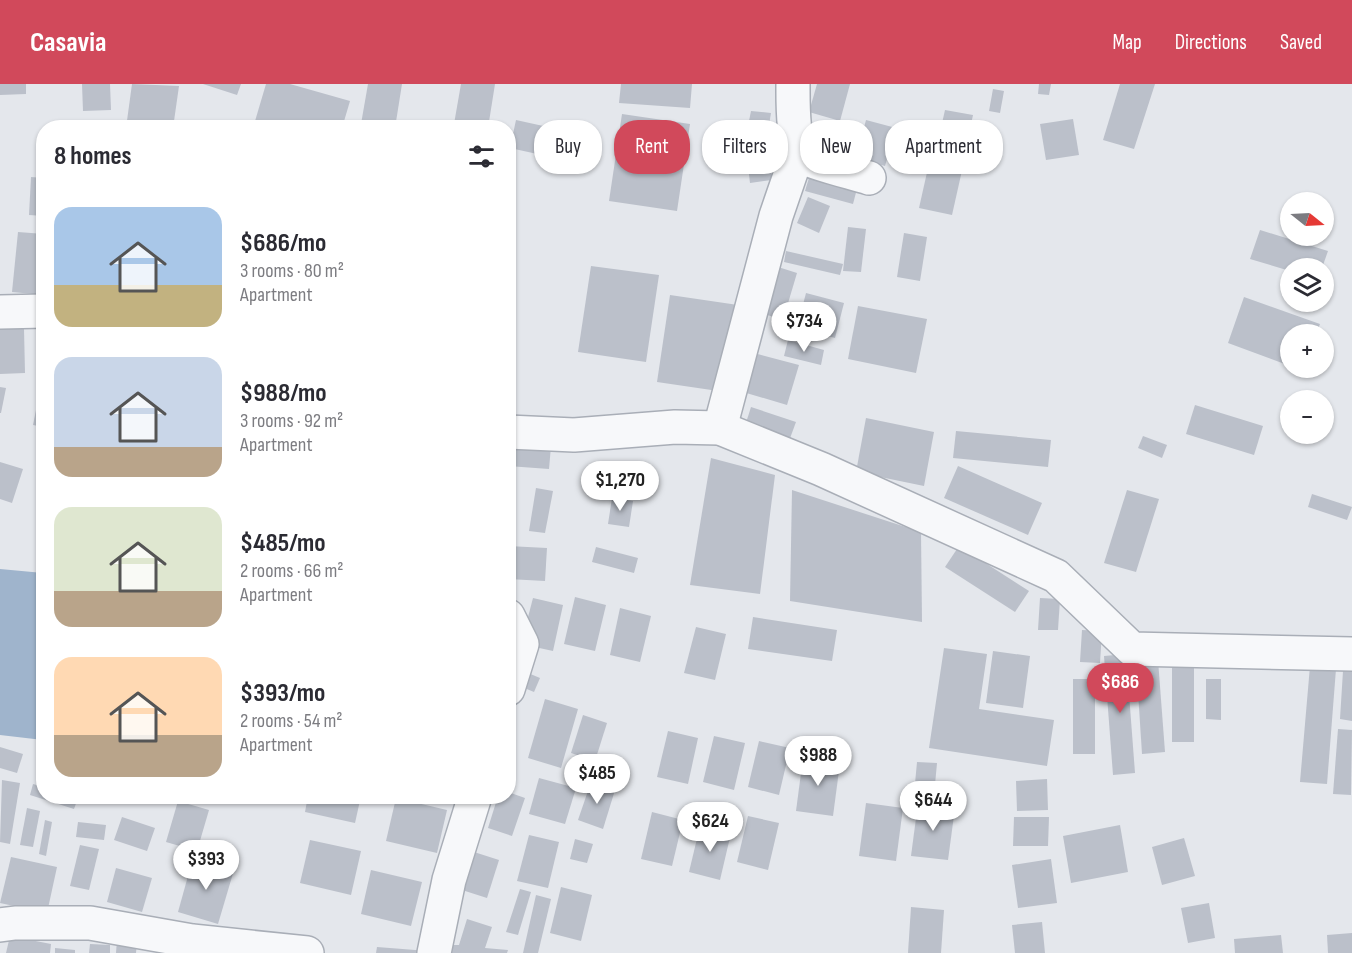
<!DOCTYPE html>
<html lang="en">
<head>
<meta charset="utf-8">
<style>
	:root { --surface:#fff; --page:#f2f2f3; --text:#2b2b33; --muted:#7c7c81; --accent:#d1495b }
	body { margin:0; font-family:"Sofia Sans Condensed",sans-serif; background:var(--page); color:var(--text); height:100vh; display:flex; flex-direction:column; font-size:22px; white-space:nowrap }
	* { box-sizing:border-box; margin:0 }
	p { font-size:20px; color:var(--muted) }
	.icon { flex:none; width:33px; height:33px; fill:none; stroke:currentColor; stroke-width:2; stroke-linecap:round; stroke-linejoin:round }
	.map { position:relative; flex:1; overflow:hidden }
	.panel { position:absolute; left:36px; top:36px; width:480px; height:684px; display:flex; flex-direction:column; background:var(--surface); border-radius:24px; box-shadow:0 2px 4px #0004 }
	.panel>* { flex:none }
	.top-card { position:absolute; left:534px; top:36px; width:570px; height:54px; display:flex; gap:12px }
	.needle { width:39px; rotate:108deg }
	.fabs { position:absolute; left:1280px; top:108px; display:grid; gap:12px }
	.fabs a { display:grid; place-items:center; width:54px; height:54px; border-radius:50%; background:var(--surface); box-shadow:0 2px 4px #0004; font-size:30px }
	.price { position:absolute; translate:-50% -51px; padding:0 14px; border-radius:21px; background:#fff; color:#222; font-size:20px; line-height:39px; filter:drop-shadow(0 2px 3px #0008) }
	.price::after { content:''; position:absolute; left:50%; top:36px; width:18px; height:14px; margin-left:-9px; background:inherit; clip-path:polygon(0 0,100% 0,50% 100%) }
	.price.active { background:var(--accent); color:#fff }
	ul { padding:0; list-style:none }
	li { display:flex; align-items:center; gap:18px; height:150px; padding:0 18px }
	li span { display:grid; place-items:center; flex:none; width:168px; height:120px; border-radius:18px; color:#555 }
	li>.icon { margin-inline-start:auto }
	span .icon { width:72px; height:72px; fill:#fffc; stroke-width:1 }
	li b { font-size:26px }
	h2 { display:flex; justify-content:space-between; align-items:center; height:72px; padding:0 18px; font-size:26px }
	.pill { padding:0 21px; border-radius:24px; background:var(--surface); box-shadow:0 2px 4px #0004; font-size:21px; line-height:54px }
	.pill.active { background:var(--accent); color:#fff }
	header { display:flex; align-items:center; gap:36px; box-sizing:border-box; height:84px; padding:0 30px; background:var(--accent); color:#fff }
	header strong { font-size:28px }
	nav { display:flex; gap:33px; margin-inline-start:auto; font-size:21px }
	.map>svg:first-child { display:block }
</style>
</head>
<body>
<header>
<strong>Casavia</strong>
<nav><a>Map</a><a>Directions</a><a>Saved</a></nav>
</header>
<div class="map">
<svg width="1352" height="869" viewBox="0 0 1352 869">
	<rect width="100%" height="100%" fill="#e4e7ec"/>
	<path fill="#9fb4cc" d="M0,485L43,489V656L0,651Z"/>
	<g fill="#bbc0ca">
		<path d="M0,0H26V10L0,11Z"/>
		<path d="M82,0H110L111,26L83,27Z"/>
		<path d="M132,0L179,2L173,44H126Z"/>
		<path d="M203,0H241L237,11Z"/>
		<path d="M266,0H290L350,17L342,44H253Z"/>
		<path d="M368,0H402L395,44L361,40Z"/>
		<path d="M461,0H495L488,44L454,40Z"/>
		<path d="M621,0H692L690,24L619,19Z"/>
		<path d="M817,0H850L840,37L809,28Z"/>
		<path d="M1039,0H1051L1049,11L1038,10Z"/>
		<path d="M1120,0H1155L1134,65L1103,56Z"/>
		<path d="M993,5L1004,7L1000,29L989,27Z"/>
		<path d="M945,26L973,31L966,63L938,57Z"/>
		<path d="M751,27L771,29L769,41L749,37Z"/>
		<path d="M622,30L690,40L677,127L609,117Z"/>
		<path d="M1073,35L1079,71L1046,76L1040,40Z"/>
		<path d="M516,36L566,47L560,75L510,64Z"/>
		<path d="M866,36L896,44L885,82L856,74Z"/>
		<path d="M990,55L1002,58L998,79L987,77Z"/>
		<path d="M930,75L963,82L952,131L919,124Z"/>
		<path d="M770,79L772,96L750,99L748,82Z"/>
		<path d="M812,84L859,97L853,120L805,107Z"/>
		<path d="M31,93L44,94V132L29,131Z"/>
		<path d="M808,113L830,122L819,149L797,139Z"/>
		<path d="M848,143L866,145L861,188L843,187Z"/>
		<path d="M1260,146L1328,167L1322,184H1290V187L1250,175Z"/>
		<path d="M18,148L44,150V211L12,208Z"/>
		<path d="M904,149L927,153L920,197L897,193Z"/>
		<path d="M786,167L843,180L840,191L784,178Z"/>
		<path d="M591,182L659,191L646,278L578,268Z"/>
		<path d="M775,182L797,189L783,236L761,229Z"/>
		<path d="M806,209L844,219L835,254L797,244Z"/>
		<path d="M670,211L738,221L725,308L657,298Z"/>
		<path d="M1244,213L1320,240L1316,250H1290V282L1228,259Z"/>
		<path d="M858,222L927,235L916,289L848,275Z"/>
		<path d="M0,245H24L25,289L0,290Z"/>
		<path d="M788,256L824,266L821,281L784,272Z"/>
		<path d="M754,269L799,281L787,321L743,308Z"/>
		<path d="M0,303L6,304L1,329H0Z"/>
		<path d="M39,311L44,312V343L33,341Z"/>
		<path d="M1195,321L1263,342L1254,371L1186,350Z"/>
		<path d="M751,323L796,338L789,357L745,342Z"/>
		<path d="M866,334L934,348L924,402L856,388Z"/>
		<path d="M956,347L1051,356L1048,383L953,374Z"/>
		<path d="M1143,352L1167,361L1162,374L1138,364Z"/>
		<path d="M508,359L551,362L549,385L508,382Z"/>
		<path d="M711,374L775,391L760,510L690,501Z"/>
		<path d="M0,378L23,385L12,419L0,415Z"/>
		<path d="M958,382L1042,419L1028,451L944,414Z"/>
		<path d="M536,404L553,407L545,449L529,447Z"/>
		<path d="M792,406L921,448L922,538L790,517Z"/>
		<path d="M1127,406L1159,415L1136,488L1104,479Z"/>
		<path d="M1312,410L1352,423L1347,436L1308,423Z"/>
		<path d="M612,414L633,417L629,443L608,440Z"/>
		<path d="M508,462L547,464L545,497L508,495Z"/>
		<path d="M959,462L1029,507L1015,528L945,483Z"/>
		<path d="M596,463L638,474L634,489L592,478Z"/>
		<path d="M575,513L606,521L595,567L564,560Z"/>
		<path d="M533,514L563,521L553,567L521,560Z"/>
		<path d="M1040,514L1060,515L1058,546H1038Z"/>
		<path d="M620,524L651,532L640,578L610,571Z"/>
		<path d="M753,533L837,546L832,577L748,565Z"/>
		<path d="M696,543L726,550L715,596L684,589Z"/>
		<path d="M1082,546L1102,547L1100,579L1080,578Z"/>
		<path d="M944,564L987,570L979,625L1054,636L1047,682L929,664Z"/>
		<path d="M993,567L1030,572L1023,624L986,619Z"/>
		<path d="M1126,570L1135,689L1113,691L1104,572Z"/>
		<path d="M1158,576L1165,668L1142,670L1136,577Z"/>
		<path d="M1172,582L1194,583V658H1172Z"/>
		<path d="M1310,582L1336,585L1327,700L1300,698Z"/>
		<path d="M1343,587L1352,588V637L1340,635Z"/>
		<path d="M528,589L540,594L534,608L522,603Z"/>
		<rect x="1073" y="595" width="22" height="75"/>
		<path d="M1206,595H1221V636L1206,635Z"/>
		<path d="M545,615L578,625L561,684L528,674Z"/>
		<path d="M583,631L607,639L595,677L571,669Z"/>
		<path d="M1338,645L1352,646L1351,711L1333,710Z"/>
		<path d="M668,647L698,654L688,700L657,693Z"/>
		<path d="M714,652L745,659L734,706L703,698Z"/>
		<path d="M759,657L790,664L779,711L748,703Z"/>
		<path d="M0,663L23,670L17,689L0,684Z"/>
		<path d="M803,674L840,679L833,732L796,727Z"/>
		<path d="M917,678L937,679L934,711L914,710Z"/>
		<path d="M539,694L576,704L565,740L529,730Z"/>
		<path d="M1047,695L1048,726L1017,727L1016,697Z"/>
		<path d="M2,696L20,699L10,760L0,758Z"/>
		<path d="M591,698L615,706L603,745L578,736Z"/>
		<path d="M33,700L44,703V712L78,714L74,725L30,711Z"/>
		<path d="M508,708L525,714L512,752L488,744L498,712H508Z"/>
		<path d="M308,712H361L355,739L305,728Z"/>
		<path d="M396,714L447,726L437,769L386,757Z"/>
		<path d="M178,717L209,726L197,767L166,758Z"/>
		<path d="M866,719L903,724L896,777L859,772Z"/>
		<path d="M918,719L955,724L948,776L911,772Z"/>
		<path d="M27,724L40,727L33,763L20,761Z"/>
		<path d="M652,728L683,736L672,782L641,775Z"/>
		<path d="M748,732L779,739L768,786L737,778Z"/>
		<path d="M122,733L155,744L147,767L114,756Z"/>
		<path d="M1014,733H1049L1048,762H1013Z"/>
		<path d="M45,736L52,738L46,772L39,770Z"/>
		<path d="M78,738L106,741L104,756L76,753Z"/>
		<path d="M1120,741L1128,788L1071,799L1063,752Z"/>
		<path d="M700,742L731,749L720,796L689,788Z"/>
		<path d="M529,751L559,758L548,804L517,797Z"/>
		<path d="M1184,754L1195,792L1162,801L1152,763Z"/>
		<path d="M575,755L593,760L587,779L570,775Z"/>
		<path d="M310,756L361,767L351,811L300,799Z"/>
		<path d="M80,761L99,765L89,806L70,802Z"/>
		<path d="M474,768L499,776L487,814L462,806Z"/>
		<path d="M11,773L57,783L47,829L0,819Z"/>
		<path d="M193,774L234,786L218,840L178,828Z"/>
		<path d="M1051,775L1057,819L1018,824L1012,781Z"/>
		<path d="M116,784L152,794L142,828L107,818Z"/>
		<path d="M371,786L422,798L411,842L361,830Z"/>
		<path d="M561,803L592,811L581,857L550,849Z"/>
		<path d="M520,805L531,808L518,851L506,848Z"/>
		<path d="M536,811L551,815L538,869H523Z"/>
		<path d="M1209,819L1215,854L1188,859L1181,824Z"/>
		<path d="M911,823L944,826L941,869H908Z"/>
		<path d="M467,835L492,843L485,864L508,866L507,869H452L453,861H459Z"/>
		<path d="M1042,838L1045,869H1015L1012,841Z"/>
		<path d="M1352,849V869H1328L1327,851Z"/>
		<path d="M1281,851L1283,869H1235L1234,855Z"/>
		<path d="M10,852L51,860L50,869H6Z"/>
		<path d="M117,856L137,858L136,869H116Z"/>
		<path d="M90,860L110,861V869H89Z"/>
		<path d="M377,863L428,867L427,869H376Z"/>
		<path d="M55,864L75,866V869H55Z"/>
	</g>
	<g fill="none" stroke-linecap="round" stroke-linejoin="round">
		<g stroke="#a9aeb7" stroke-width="36">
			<g id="minor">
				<path d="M793,0C793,16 792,63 805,74C812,79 857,90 869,94"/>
				<path d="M0,228L44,227"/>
				<path d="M720,344L776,132L799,65"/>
				<path d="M508,348L574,351L675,343L720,344L821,385L1056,492L1132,565L1352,570"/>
				<path d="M508,532L522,560L508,605"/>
				<path d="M0,841L15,839H90L192,857L307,869"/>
				<path d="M434,869L449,796L475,712"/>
			</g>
		</g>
		<use href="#minor" stroke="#f7f8fa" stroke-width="33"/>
	</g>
</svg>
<div class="fabs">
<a><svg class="needle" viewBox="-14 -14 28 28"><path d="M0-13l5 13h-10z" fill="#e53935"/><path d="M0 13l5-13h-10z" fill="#7c7c81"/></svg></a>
<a><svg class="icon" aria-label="layers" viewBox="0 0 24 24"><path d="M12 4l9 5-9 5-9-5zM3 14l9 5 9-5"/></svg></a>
<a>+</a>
<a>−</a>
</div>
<b class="price" style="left:804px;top:269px">$734</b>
<b class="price" style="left:620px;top:428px">$1,270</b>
<b class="price active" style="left:1120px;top:630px">$686</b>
<b class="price" style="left:818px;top:703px">$988</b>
<b class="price" style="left:597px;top:721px">$485</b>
<b class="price" style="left:933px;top:748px">$644</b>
<b class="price" style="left:710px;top:769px">$624</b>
<b class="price" style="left:206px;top:807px">$393</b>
<div class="top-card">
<a class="pill">Buy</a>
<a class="pill active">Rent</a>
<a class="pill">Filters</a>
<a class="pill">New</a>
<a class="pill">Apartment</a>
</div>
<section class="panel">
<h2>8 homes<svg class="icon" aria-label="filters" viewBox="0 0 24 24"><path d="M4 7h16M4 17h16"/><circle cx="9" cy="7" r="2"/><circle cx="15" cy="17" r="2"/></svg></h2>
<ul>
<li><span style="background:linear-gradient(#a9c7e8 65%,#c2b280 0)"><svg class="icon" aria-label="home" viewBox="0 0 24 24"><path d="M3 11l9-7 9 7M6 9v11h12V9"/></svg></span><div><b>$686/mo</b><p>3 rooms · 80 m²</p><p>Apartment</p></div></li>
<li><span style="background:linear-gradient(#c9d6e8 75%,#b9a48a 0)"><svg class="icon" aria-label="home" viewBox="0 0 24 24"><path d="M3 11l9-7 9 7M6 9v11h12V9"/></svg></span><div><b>$988/mo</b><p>3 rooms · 92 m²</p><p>Apartment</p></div></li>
<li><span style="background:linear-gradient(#dfe7d0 70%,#b9a48a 0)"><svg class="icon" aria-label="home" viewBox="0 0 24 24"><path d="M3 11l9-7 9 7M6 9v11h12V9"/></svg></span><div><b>$485/mo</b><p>2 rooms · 66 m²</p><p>Apartment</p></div></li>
<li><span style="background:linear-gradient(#ffd9b3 65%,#b9a48a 0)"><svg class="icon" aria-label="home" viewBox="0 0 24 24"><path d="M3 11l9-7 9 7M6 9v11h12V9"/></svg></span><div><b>$393/mo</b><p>2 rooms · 54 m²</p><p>Apartment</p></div></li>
</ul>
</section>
</div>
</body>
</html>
